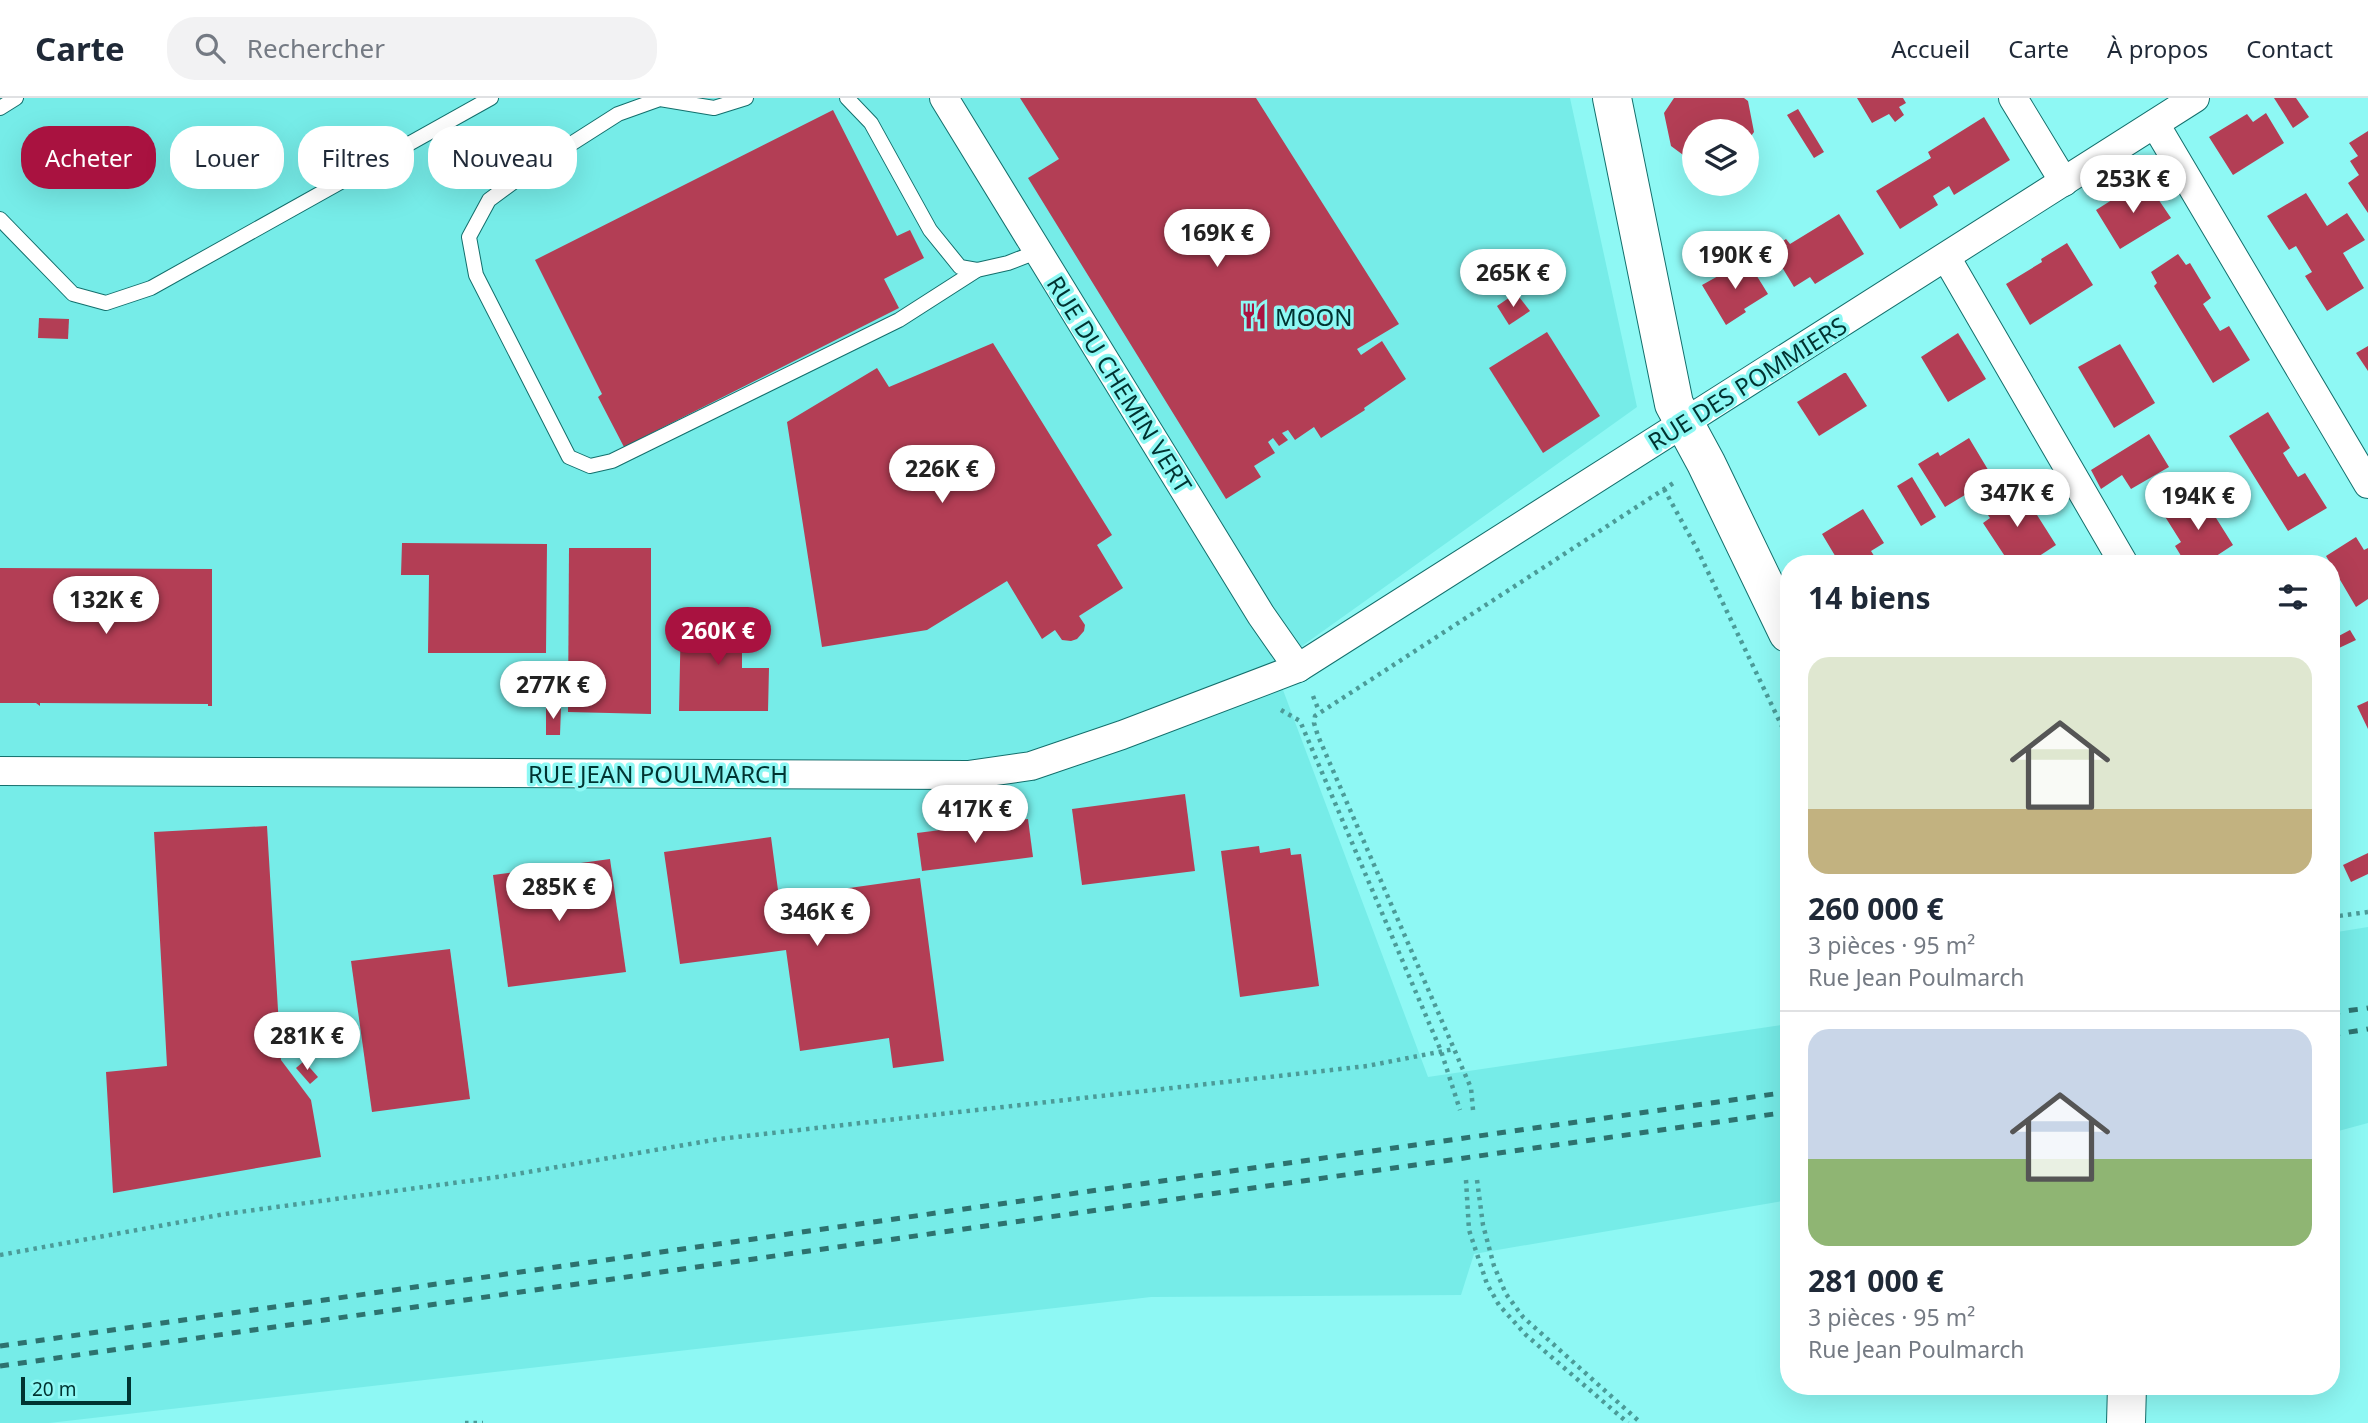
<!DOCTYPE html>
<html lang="fr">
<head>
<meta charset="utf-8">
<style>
	:root { --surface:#fff; --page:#f2f2f3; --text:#1f2937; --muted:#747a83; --line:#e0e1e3; --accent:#a91240 }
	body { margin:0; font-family:"Noto Sans",sans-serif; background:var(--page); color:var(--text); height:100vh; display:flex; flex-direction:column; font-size:26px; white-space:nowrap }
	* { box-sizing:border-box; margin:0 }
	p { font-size:23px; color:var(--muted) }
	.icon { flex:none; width:38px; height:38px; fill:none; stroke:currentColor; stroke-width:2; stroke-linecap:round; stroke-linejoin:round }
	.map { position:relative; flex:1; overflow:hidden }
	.details { position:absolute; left:1780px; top:457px; width:560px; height:840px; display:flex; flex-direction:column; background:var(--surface); border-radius:28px; box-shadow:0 7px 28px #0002 }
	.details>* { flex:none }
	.guide { position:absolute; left:21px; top:28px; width:665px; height:63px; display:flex; gap:14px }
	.controls { position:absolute; left:1682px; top:21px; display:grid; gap:14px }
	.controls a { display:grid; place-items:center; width:77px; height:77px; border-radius:50%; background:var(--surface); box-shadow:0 7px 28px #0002; font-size:35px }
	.scale { position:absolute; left:21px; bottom:18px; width:110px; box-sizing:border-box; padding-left:7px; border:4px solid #003331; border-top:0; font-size:19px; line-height:24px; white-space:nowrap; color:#003331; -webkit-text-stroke:5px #8ef8f4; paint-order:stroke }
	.price { position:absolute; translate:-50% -60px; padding:0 16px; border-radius:24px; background:#fff; color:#222; font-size:23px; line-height:46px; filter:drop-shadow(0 2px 4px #0008) }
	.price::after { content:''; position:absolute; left:50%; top:42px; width:21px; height:16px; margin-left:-10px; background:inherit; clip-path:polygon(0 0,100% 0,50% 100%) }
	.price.selected { background:var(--accent); color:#fff }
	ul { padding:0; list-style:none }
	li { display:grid; align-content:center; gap:14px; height:371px; padding:0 28px }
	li+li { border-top:2px solid var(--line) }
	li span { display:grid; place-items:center; height:217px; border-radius:21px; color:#555 }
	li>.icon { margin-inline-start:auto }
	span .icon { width:126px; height:126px; fill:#fffc; stroke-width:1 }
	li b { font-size:30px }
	h2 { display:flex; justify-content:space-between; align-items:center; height:84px; padding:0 28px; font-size:30px }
	.chip { padding:0 24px; border-radius:28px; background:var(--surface); box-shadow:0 7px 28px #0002; font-size:24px; line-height:63px }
	.chip.selected { background:var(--accent); color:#fff }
	header { display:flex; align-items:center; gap:42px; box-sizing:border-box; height:98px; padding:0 35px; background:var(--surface); border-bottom:2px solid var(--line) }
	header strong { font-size:33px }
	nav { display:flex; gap:38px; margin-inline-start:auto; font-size:24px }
	.search { width:490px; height:63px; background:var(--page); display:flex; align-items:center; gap:18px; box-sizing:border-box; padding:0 24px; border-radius:28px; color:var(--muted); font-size:26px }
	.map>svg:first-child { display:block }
</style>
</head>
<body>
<header>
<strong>Carte</strong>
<div class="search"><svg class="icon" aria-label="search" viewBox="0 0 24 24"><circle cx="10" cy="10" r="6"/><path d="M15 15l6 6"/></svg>Rechercher</div>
<nav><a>Accueil</a><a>Carte</a><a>À propos</a><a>Contact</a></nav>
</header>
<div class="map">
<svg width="2368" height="1325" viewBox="0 0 2368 1325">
	<rect width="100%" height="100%" fill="#8ef8f4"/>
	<g fill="#76ece8">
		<path d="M0,0H1570L1637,309L1274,568L1428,979L1788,926V1102L1474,1156L1461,1197L1151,1199L49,1325H0Z"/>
		<path d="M2368,829V1025L2331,1035V835Z"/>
	</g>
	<g fill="#b33e55">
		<path d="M1020,0H1256L1399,226L1357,251L1361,257L1382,243L1406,281L1364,310L1365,312L1321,340L1314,329L1295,342L1288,332L1282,335L1288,342L1279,348L1273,340L1268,344L1275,355L1254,368L1261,379L1226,401L1028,80L1059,61Z"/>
		<path d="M1674,0H1744L1748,3L1754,34L1746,45V33H1694V65L1671,48L1664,15Z"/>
		<path d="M1857,0H1903L1906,5L1899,9L1904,17L1895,24L1889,16L1872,25Z"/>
		<path d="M2274,0H2296L2309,19L2293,30Z"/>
		<path d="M1798,11L1824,54L1814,60L1787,17Z"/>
		<path d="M833,12L897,138L910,132L924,160L884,181L899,210L624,349L598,299L602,296L535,162Z"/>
		<path d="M2266,15L2284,45L2233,77L2209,39L2247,16L2253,24Z"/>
		<path d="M1984,19L2010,62L1954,97L1949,88L1933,98L1938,107L1900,131L1876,93L1931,60L1928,54Z"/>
		<path d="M2368,33V115L2348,85L2359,77L2350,63L2358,58L2349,45Z"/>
		<path d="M2134,88L2139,95L2150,89L2171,120L2120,151L2096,112Z"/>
		<path d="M2306,95L2327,128L2347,115L2365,142L2343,155L2364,190L2327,213L2305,178L2312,174L2296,148L2289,152L2267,118Z"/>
		<path d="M1839,116L1864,156L1815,186L1810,179L1794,189L1771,151L1786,141L1790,146Z"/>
		<path d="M2067,145L2093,187L2030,227L2006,186L2042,164L2041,161Z"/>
		<path d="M2178,156L2186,167L2190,165L2211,200L2203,206L2220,233L2229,228L2250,262L2213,285L2154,188L2157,185L2151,174Z"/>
		<path d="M1747,162L1768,196L1744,211L1746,214L1726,227L1702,187Z"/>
		<path d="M1516,195L1530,213L1509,227L1497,208Z"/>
		<path d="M39,220L69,221L68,241L38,240Z"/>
		<path d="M1547,234L1600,318L1543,355L1489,270Z"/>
		<path d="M1958,235L1986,281L1948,304L1921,259Z"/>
		<path d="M993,245L1112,437L1097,447L1123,490L1079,518L1085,527L1084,533L1077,541L1071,543L1062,542L1055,532L1042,541L1007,483L927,532L822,549L787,324L877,270L889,289Z"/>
		<path d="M2120,246L2155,305L2114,330L2078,269Z"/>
		<path d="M2368,248V273L2356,255Z"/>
		<path d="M1844,275H1846L1867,308L1819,338L1797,304Z"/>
		<path d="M2268,314L2290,350L2283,355L2289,365L2298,379L2305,375L2327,410L2288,433L2229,338Z"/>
		<path d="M2149,336L2169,369L2131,391L2122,377L2101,391L2091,372Z"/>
		<path d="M1969,340L1993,380L1945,409L1918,366L1938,354L1940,358Z"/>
		<path d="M1912,379L1936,419L1921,428L1897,388Z"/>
		<path d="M2011,390L2019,402L2025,398L2056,447L2027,466H2010L1983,425L1990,420L1982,408Z"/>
		<path d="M2201,396L2233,447L2204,466H2186L2175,448L2181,444L2164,417Z"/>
		<path d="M1863,411L1884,445L1871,453L1878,464L1840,466L1822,436Z"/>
		<path d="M2356,439L2364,452L2368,450V501L2356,509L2326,458Z"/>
		<path d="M402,445L547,446L546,555H428L429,477H401Z"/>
		<path d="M569,450H651V616L568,614Z"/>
		<path d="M0,470L212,471V608H208V606L40,605V608L36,605H0Z"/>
		<path d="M681,516H742V570H769L768,613H679Z"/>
		<path d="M2350,532L2356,542L2339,550L2335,540Z"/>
		<path d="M2368,603V631L2357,608Z"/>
		<path d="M546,610H561L560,637H546Z"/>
		<path d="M1185,696L1195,773L1082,787L1072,711Z"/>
		<path d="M1028,721L1033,759L922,773L917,735Z"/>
		<path d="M267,728L281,962L311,1002L321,1059L113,1095L106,974L167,968L154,734Z"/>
		<path d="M771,739L783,830L839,822L835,792L920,780L944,963L893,970L889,940L800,953L786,852L680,866L664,754Z"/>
		<path d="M1259,748L1260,755L1290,750L1291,757L1301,756L1319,888L1240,899L1221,753Z"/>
		<path d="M2368,755V776L2351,784L2343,767Z"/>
		<path d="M610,761L626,874L508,889L493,777Z"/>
		<path d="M450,851L470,1001L372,1014L351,863Z"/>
		<path d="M304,963L318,979L310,986L296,970Z"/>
	</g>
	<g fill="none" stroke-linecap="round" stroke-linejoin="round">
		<g stroke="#136f6c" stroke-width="16">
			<g id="lane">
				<path d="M746,0L714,10L660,1L618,16L527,74L489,102L469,139L476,177L569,359L590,368L612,363L899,222L977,172L1008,165L1039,153"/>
				<path d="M847,0L871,25L930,132L960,169L977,172"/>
				<path d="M0,10L16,0"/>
				<path d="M0,121L73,196L106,205L151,190L491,0"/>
			</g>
		</g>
		<g stroke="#136f6c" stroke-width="30">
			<g id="street">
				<path d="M944,0L1261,517L1298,570"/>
				<path d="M2013,0L2064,84"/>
				<path d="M2155,26L2368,386"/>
				<path d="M1946,159L2124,466"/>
				<path d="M0,673L968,677L1031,668L1122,637L1298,570L2195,0"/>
			</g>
		</g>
		<g stroke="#136f6c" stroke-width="40">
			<g id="secondary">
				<path d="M1612,0L1674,306L1706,365L1788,535"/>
				<path d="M2126,1325L2127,1288"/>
			</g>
		</g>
		<g stroke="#4b9b98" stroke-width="4.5" stroke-dasharray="3.5 5" stroke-linecap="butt">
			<path d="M1664,391L1697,451L1788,641"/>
			<path d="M1313,598L1319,613"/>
			<path d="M1281,612L1300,623L1441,953L1460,1012"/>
			<path d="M2331,819L2368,814"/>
			<path d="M1473,1012L1471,990L1318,638L1314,625L1315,618L1675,384"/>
			<path d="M1466,1082L1469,1132L1487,1186L1499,1207L1526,1237L1628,1325"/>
			<path d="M1477,1082L1483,1127L1494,1168L1506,1196L1523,1219L1641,1325"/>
			<path d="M0,1157L225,1116L505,1078L719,1041L1367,968L1454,951"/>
			<path d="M465,1325H483"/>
		</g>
		<use href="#lane" stroke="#fff" stroke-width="14"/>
		<use href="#street" stroke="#fff" stroke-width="28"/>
		<use href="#secondary" stroke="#fff" stroke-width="38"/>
		<g stroke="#2d726f" stroke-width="5" stroke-dasharray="9 9" stroke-linecap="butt">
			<path d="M2331,915L2368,910"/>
			<path d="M2331,937L2368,931"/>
			<path d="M0,1248L1788,994"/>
			<path d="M0,1268L1788,1014"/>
		</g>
	</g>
	<defs>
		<g id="restaurant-bare" transform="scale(2.1)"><path d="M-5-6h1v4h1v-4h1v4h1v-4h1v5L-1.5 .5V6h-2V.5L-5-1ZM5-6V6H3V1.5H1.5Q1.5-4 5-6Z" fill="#a91240" stroke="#8ef8f4" stroke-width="2.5" paint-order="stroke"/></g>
	</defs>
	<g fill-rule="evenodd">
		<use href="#restaurant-bare" x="1254" y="218"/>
	</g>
	<g text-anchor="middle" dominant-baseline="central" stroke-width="7" stroke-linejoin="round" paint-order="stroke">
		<g font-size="24" fill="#003331" stroke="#8ef8f4" text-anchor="start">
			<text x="1275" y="218">MOON</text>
		</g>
		<g font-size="24" fill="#003331" stroke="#8ef8f4">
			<text transform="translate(1747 285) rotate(-32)">RUE DES POMMIERS</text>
			<text transform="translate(1120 286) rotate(58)">RUE DU CHEMIN VERT</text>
			<text x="658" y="675">RUE JEAN POULMARCH</text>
		</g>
	</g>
</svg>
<div class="controls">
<a><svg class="icon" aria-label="layers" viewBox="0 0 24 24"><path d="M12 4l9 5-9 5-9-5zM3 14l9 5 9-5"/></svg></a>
</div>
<div class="scale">20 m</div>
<b class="price" style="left:2133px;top:117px">253K €</b>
<b class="price" style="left:1217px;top:171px">169K €</b>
<b class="price" style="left:1735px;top:193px">190K €</b>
<b class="price" style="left:1513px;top:211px">265K €</b>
<b class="price" style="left:942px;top:407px">226K €</b>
<b class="price" style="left:2017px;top:431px">347K €</b>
<b class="price" style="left:2198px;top:434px">194K €</b>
<b class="price" style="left:106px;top:538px">132K €</b>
<b class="price selected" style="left:718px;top:569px">260K €</b>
<b class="price" style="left:553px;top:623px">277K €</b>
<b class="price" style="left:975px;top:747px">417K €</b>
<b class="price" style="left:559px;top:825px">285K €</b>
<b class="price" style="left:817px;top:850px">346K €</b>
<b class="price" style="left:307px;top:974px">281K €</b>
<div class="guide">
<a class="chip selected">Acheter</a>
<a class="chip">Louer</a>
<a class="chip">Filtres</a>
<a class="chip">Nouveau</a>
</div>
<section class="details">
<h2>14 biens<svg class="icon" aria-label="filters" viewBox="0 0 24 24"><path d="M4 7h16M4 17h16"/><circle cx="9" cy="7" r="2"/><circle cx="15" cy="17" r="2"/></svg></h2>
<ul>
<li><span style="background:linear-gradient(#dfe7d0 70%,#c2b280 0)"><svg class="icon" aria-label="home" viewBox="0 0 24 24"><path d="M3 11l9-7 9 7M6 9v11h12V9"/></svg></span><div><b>260 000 €</b><p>3 pièces · 95 m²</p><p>Rue Jean Poulmarch</p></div></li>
<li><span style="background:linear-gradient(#c9d6e8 60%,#8fb573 0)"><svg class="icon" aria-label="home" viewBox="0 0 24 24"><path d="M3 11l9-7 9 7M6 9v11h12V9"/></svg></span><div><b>281 000 €</b><p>3 pièces · 95 m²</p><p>Rue Jean Poulmarch</p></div></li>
</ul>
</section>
</div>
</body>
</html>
